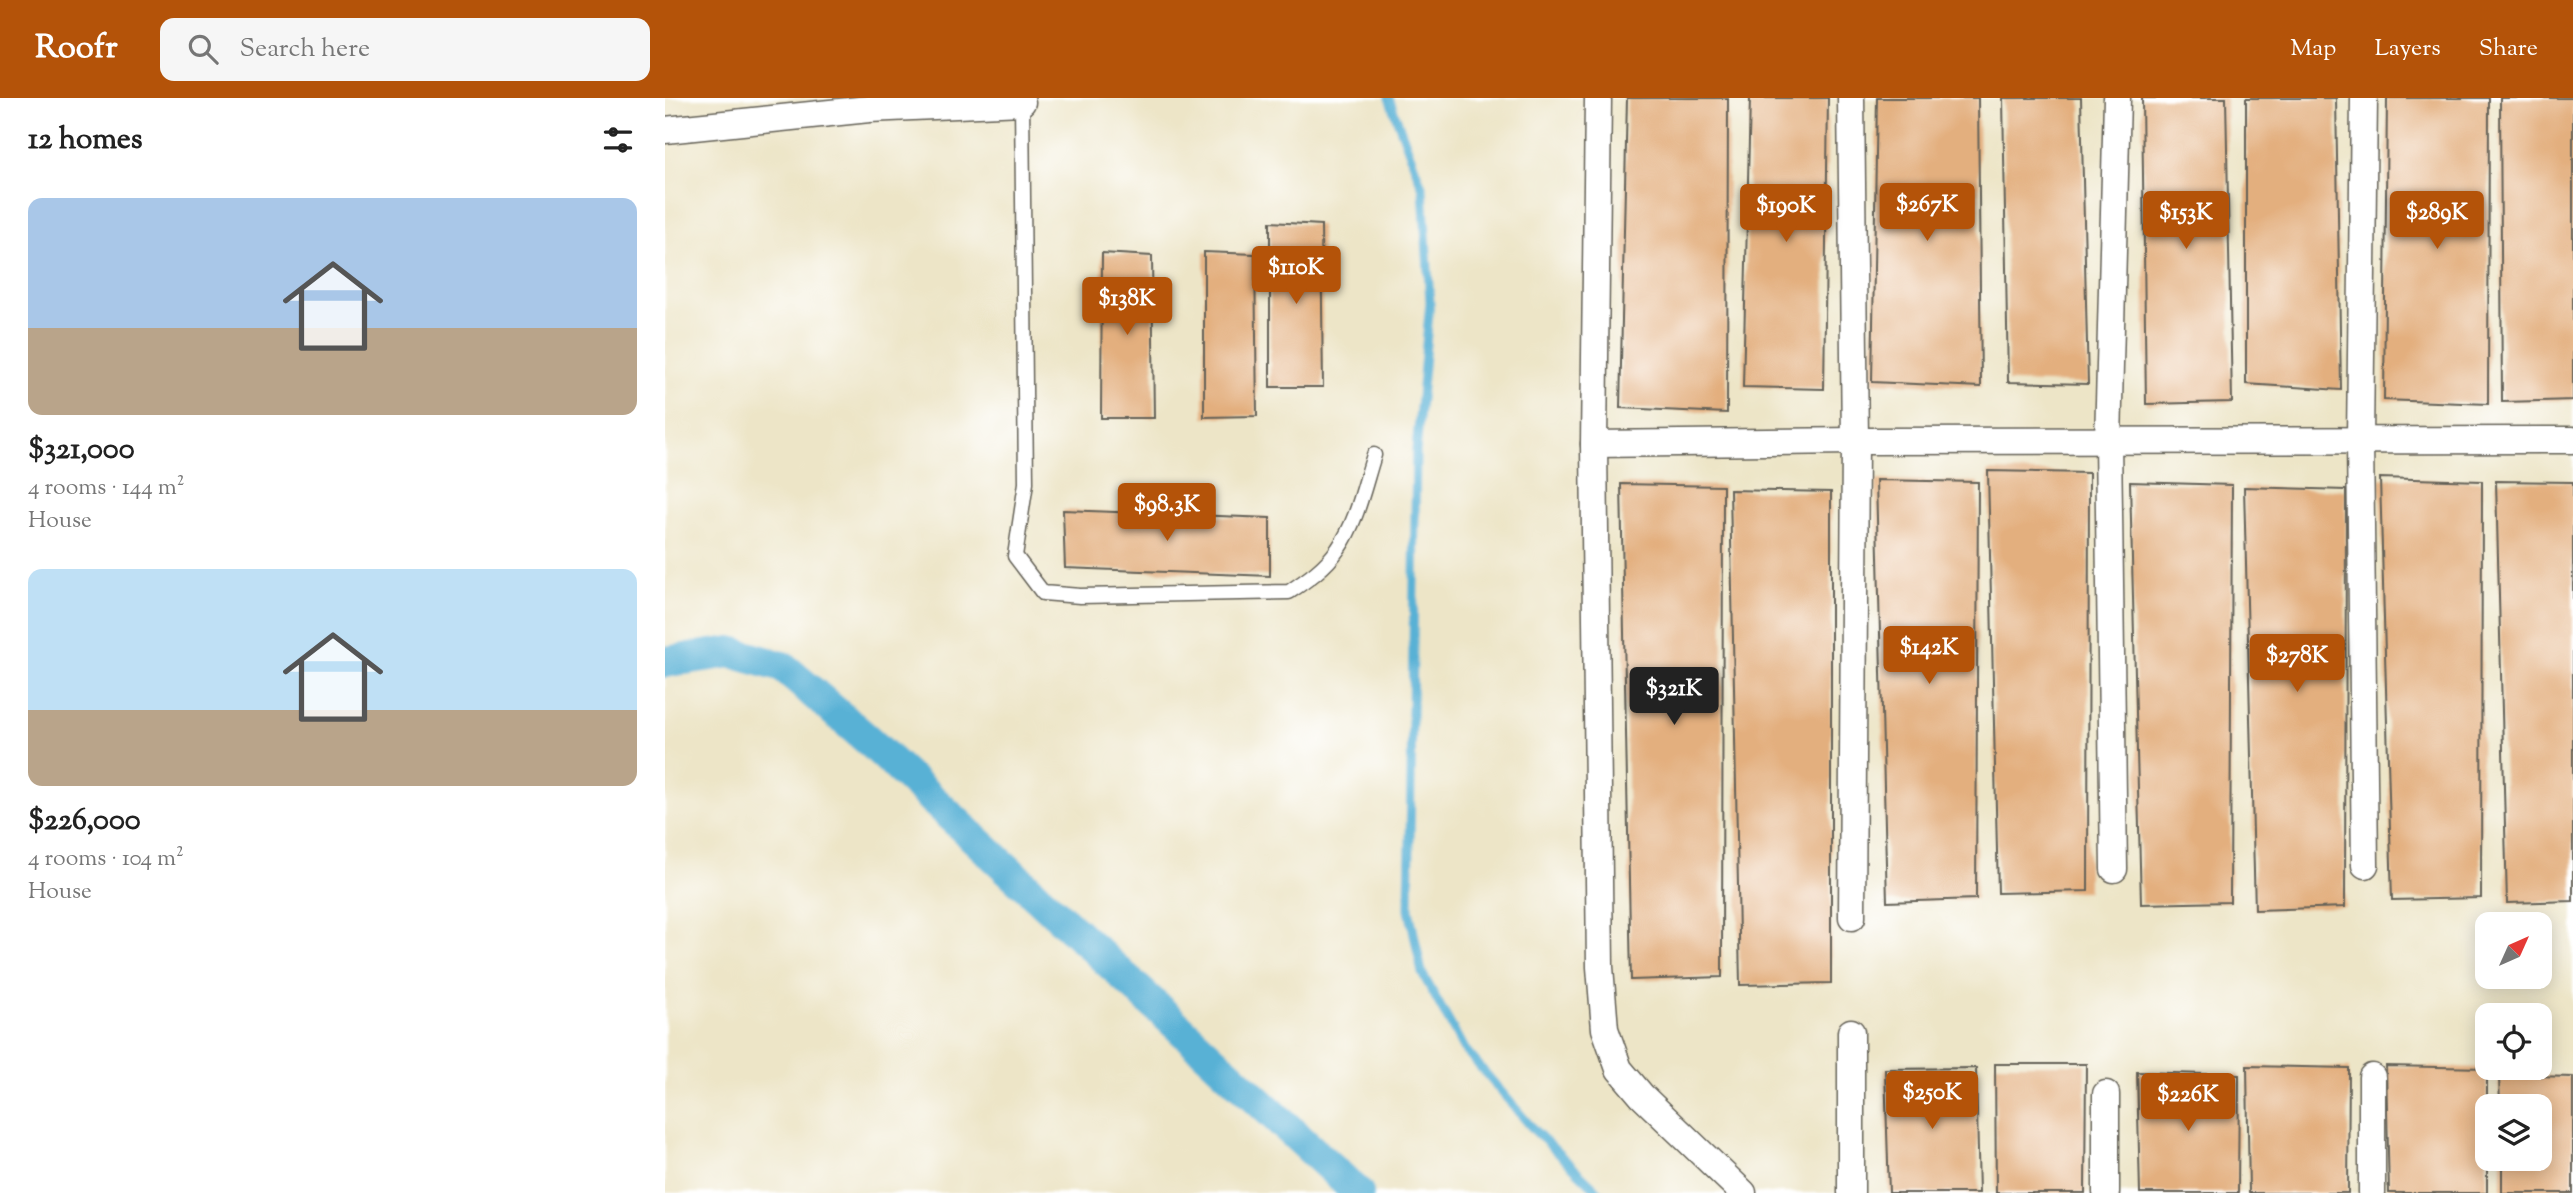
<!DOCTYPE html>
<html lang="en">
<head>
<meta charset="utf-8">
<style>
	:root { --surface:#fff; --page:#f6f6f6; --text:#222; --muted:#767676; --accent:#b45309 }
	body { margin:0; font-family:"Sorts Mill Goudy",serif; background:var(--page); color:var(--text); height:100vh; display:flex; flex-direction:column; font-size:26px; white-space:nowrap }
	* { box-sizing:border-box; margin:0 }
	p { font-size:23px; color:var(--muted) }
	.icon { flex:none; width:38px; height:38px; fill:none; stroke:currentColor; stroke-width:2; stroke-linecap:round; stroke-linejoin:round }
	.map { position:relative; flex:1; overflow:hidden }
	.sheet { display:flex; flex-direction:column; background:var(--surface); width:665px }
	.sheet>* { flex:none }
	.needle { width:46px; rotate:45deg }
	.buttons { position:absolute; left:1810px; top:814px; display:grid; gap:14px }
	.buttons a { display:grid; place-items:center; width:77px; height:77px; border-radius:14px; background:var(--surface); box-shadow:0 4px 18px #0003; font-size:35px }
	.price { position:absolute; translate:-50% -60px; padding:0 16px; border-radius:7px; background:var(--accent); color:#fff; font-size:23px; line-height:46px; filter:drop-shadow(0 2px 4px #0008) }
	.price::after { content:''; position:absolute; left:50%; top:42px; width:21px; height:16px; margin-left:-10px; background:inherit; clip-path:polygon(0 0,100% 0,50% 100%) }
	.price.selected { background:#222; color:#fff }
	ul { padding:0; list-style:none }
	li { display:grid; align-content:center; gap:14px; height:371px; padding:0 28px }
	li span { display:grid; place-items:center; height:217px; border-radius:14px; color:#555 }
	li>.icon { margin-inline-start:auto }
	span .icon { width:126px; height:126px; fill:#fffc; stroke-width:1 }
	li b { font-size:30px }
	h2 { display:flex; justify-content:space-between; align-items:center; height:84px; padding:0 28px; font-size:30px }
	header { display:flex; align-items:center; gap:42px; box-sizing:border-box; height:98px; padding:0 35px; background:var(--accent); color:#fff }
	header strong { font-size:33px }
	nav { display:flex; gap:38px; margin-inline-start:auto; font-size:24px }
	.search { width:490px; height:63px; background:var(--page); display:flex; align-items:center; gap:18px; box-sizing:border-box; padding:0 24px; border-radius:14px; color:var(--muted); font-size:26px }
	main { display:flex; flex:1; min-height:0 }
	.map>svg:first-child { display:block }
</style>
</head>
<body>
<header>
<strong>Roofr</strong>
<div class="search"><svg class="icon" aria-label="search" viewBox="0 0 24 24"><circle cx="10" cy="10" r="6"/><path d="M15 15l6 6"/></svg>Search here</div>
<nav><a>Map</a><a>Layers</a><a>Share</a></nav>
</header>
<main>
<section class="sheet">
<h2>12 homes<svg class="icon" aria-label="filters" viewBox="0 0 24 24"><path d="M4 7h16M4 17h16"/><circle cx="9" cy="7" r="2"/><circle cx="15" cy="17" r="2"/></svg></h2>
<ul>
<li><span style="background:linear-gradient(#a9c7e8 60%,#b9a48a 0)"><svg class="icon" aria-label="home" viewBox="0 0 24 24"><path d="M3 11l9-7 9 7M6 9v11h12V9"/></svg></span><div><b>$321,000</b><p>4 rooms · 144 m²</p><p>House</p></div></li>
<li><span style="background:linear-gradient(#bfe0f5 65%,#b9a48a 0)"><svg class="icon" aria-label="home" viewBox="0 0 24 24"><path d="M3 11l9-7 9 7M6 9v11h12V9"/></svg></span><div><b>$226,000</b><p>4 rooms · 104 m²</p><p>House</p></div></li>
</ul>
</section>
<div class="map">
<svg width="1908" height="1095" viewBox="0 0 1908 1095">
	<rect width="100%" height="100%" fill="#fff"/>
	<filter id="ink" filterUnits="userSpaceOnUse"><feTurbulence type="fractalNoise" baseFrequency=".0143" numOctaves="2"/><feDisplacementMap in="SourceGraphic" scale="14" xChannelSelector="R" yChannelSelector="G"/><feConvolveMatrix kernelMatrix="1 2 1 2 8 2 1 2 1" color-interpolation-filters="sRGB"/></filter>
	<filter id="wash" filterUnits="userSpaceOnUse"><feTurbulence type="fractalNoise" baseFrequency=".00686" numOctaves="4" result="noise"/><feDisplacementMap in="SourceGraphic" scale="28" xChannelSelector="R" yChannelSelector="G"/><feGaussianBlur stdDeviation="1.57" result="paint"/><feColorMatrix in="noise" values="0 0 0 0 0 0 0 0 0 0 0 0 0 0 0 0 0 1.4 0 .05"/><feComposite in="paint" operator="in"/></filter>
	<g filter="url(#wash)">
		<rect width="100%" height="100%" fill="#ede5c7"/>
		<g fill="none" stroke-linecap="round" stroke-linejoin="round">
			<path stroke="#58b1d5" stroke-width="9" d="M724,0L758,91L765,204L751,353L744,811L757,875L798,949L869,1032L935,1095"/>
			<path stroke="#58b1d5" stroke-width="32" d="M0,564L66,554L118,569L204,643L693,1095"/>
		</g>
		<g id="blocks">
			<g fill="#e3af7e">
				<path d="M962,0H1063L1062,315L955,310Z"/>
				<path d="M1085,0H1163L1159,291L1078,289Z"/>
				<path d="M1212,0H1313L1316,289L1207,284Z"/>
				<path d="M1338,0H1416L1423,286L1343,284Z"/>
				<path d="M1477,0H1561L1567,304L1481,306Z"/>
				<path d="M1581,0H1671L1676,292L1581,286Z"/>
				<path d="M1722,0H1824L1823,306L1719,302Z"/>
				<path d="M1835,0H1908V302L1837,304Z"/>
				<path d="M605,124L656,127L658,289H605Z"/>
				<path d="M539,154L590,156L592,318L539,319Z"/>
				<path d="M437,155L487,158L489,320H436Z"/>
				<path d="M1323,373L1424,375L1423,793L1333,795Z"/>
				<path d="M1715,380L1817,383L1816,800L1727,802Z"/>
				<path d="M1211,382L1313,384L1311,801L1222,804Z"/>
				<path d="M1831,383L1908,384V803L1842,805Z"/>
				<path d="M1465,384L1567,387L1565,804L1476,806Z"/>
				<path d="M956,386L1058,388L1057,879L966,882Z"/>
				<path d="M1579,389L1681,392L1680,809L1590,812Z"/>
				<path d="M1065,392L1166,394V885L1075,887Z"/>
				<path d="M398,412L605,420V478L400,470Z"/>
				<path d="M1330,966H1421L1420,1095H1331Z"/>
				<path d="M1582,968L1684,970L1683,1095H1584Z"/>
				<path d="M1721,968L1822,970V1095H1724Z"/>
				<path d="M1311,970L1314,1095H1224L1220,971Z"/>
				<path d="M1472,974L1574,977L1573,1095H1475Z"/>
				<path d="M1834,977L1908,979V1095H1837V1060H1874V1008H1835Z"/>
			</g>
		</g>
	</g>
	<g filter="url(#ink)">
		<use href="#blocks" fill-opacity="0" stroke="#656258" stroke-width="2"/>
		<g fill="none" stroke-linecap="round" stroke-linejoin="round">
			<g stroke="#656258" stroke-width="17">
				<path id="service" d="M357,4L361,385L350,458L378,495L415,498L624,494C642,482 661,469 673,451C692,424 699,388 709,357"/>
			</g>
			<g stroke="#656258" stroke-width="29">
				<g id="minor">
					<path d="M933,0L929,346L935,869L940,931L954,971L977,998L1078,1095"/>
					<path d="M1186,0L1190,343L1187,819"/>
					<path d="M1699,0L1695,342L1700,767"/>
					<path d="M0,32L204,11L357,4"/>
					<path d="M929,346L1190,343L1908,342"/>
					<path d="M1449,771L1443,343L1452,0"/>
					<path d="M1441,996V1095"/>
					<path d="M1186,1095V934"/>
					<path d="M1707,1095V979"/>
				</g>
			</g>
			<use href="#service" stroke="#fff" stroke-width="14"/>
			<use href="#minor" stroke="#fff" stroke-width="26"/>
		</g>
	</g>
</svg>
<div class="buttons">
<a><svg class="needle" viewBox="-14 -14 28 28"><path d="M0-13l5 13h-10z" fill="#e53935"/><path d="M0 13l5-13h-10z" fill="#767676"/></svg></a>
<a><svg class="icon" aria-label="locate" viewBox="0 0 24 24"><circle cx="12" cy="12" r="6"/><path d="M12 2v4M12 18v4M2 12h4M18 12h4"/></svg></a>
<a><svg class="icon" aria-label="layers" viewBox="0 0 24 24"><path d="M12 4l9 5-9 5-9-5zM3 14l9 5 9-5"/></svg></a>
</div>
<b class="price" style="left:1262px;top:145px">$267K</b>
<b class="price" style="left:1121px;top:146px">$190K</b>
<b class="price" style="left:1521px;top:153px">$153K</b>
<b class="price" style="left:1772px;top:153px">$289K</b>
<b class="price" style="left:631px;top:208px">$110K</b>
<b class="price" style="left:462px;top:239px">$138K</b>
<b class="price" style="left:502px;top:445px">$98.3K</b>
<b class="price" style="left:1264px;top:588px">$142K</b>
<b class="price" style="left:1632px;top:596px">$278K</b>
<b class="price selected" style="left:1009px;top:629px">$321K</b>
<b class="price" style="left:1267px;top:1033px">$250K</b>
<b class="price" style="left:1523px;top:1035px">$226K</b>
</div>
</main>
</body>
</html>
